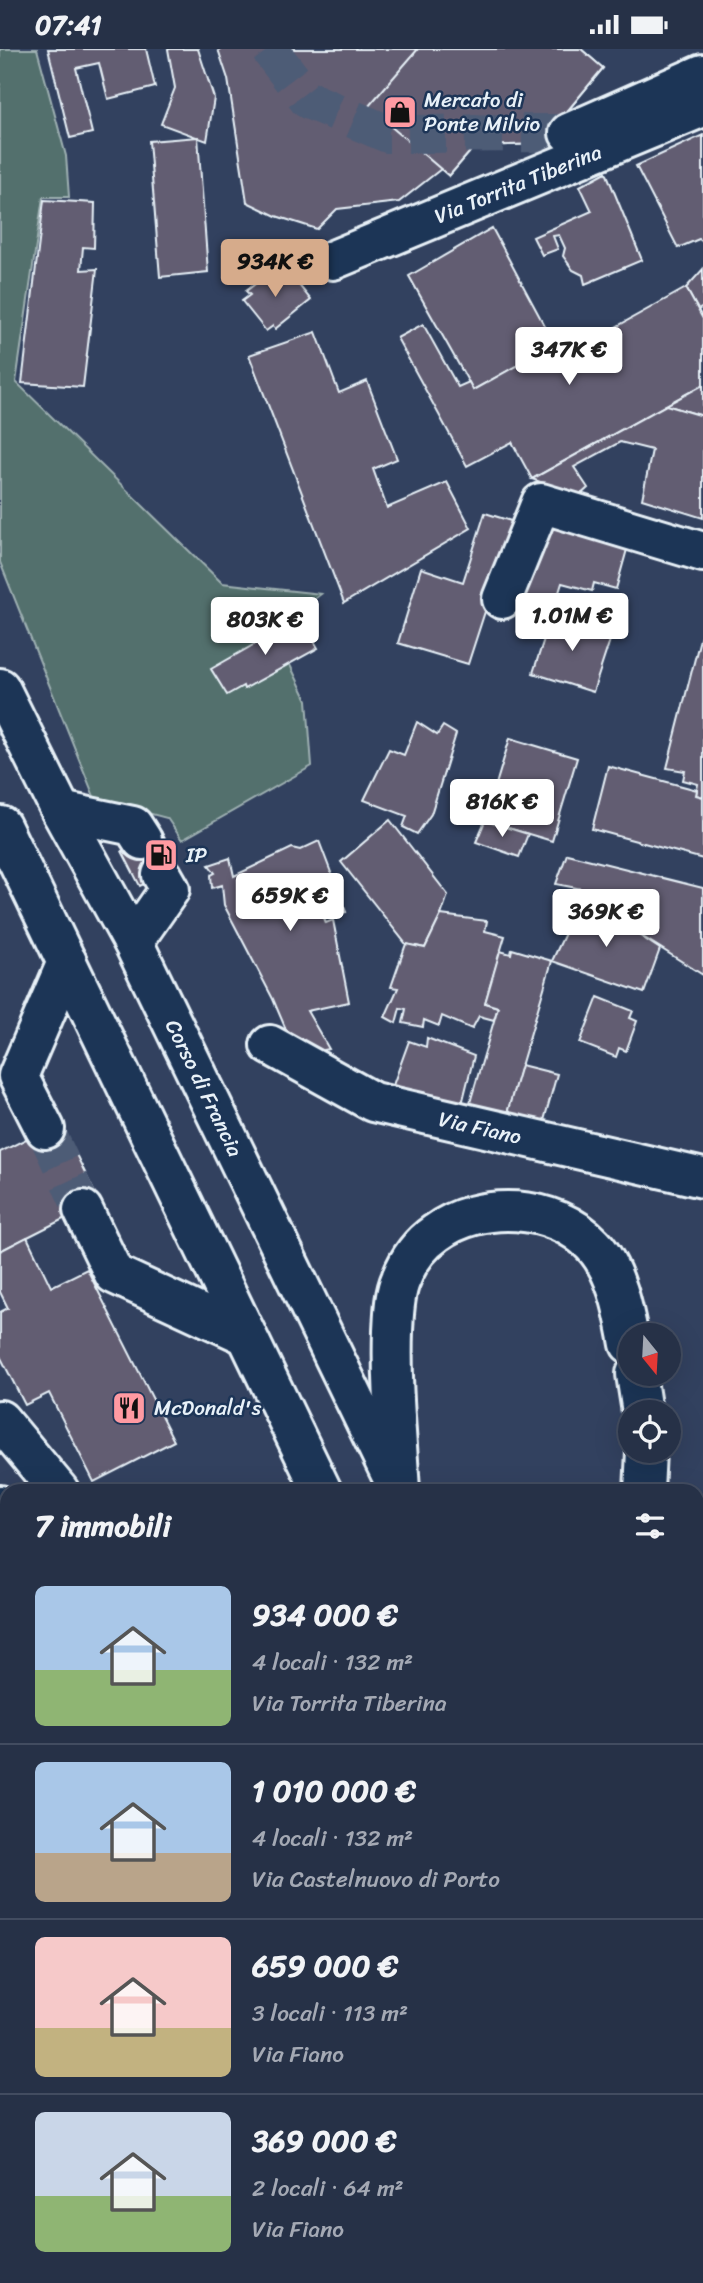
<!DOCTYPE html>
<html lang="it">
<head>
<meta charset="utf-8">
<style>
	:root { --surface:#263147; --page:#2e394e; --text:#f1f3f6; --muted:#a4a9b4; --line:#424c60; --accent:#d6ab8b }
	body { margin:0; font-family:Sriracha,sans-serif; background:var(--page); color:var(--text); height:100vh; display:flex; flex-direction:column; font-size:26px; white-space:nowrap }
	* { box-sizing:border-box; margin:0 }
	p { font-size:23px; color:var(--muted) }
	.icon { flex:none; width:38px; height:38px; fill:none; stroke:currentColor; stroke-width:2; stroke-linecap:round; stroke-linejoin:round }
	.map { position:relative; flex:1; overflow:hidden }
	.drawer { position:absolute; left:0px; top:1435px; width:704px; height:800px; display:flex; flex-direction:column; background:var(--surface); border-radius:21px 21px 0 0; box-shadow:0 7px 28px #0002,0 0 0 2px var(--line) }
	.drawer>* { flex:none }
	.needle { width:46px; rotate:162deg }
	.tools { position:absolute; left:618px; top:1274px; display:grid; gap:14px }
	.tools a { display:grid; place-items:center; width:63px; height:63px; border-radius:50%; background:var(--surface); box-shadow:0 7px 28px #0002,0 0 0 2px var(--line); font-size:35px }
	.price { position:absolute; translate:-50% -60px; padding:0 16px; border-radius:7px; background:#fff; color:#222; font-size:23px; line-height:46px; filter:drop-shadow(0 2px 4px #0008) }
	.price::after { content:''; position:absolute; left:50%; top:42px; width:21px; height:16px; margin-left:-10px; background:inherit; clip-path:polygon(0 0,100% 0,50% 100%) }
	.price.on { background:var(--accent); color:#111 }
	ul { padding:0; list-style:none }
	li { display:flex; align-items:center; gap:21px; height:175px; padding:0 35px }
	li+li { border-top:2px solid var(--line) }
	li span { display:grid; place-items:center; flex:none; width:196px; height:140px; border-radius:10px; color:#555 }
	li>.icon { margin-inline-start:auto }
	span .icon { width:84px; height:84px; fill:#fffc; stroke-width:1 }
	li b { font-size:30px }
	h2 { display:flex; justify-content:space-between; align-items:center; height:84px; padding:0 35px; font-size:30px }
	.status { display:flex; justify-content:space-between; align-items:center; height:49px; padding:0 35px; background:var(--surface); direction:ltr }
	.status svg { height:19px; fill:currentColor }
	.map>svg:first-child { display:block }
</style>
</head>
<body>
<div class="status"><b>07:41</b><svg viewBox="0 0 49 12"><path d="M0 12V9h3v3zM5 12V6h3v6zM10 12V3h3v9zM15 12V0h3v12zM26 1h20v11H26zM47 4h2v5h-2z"/></svg></div>
<div class="map">
<svg width="703" height="2234" viewBox="0 0 703 2234">
	<rect width="100%" height="100%" fill="#32415f"/>
	<filter id="ink" filterUnits="userSpaceOnUse"><feTurbulence type="fractalNoise" baseFrequency=".0143" numOctaves="2"/><feDisplacementMap in="SourceGraphic" scale="14" xChannelSelector="R" yChannelSelector="G"/><feConvolveMatrix kernelMatrix="1 2 1 2 8 2 1 2 1" color-interpolation-filters="sRGB"/></filter>
	<g filter="url(#ink)">
		<path fill="#536f6d" stroke="#9eb0b2" stroke-width="2" d="M0,0H37L66,107L69,148H43L16,333L222,534L321,545L273,581L307,651L312,717L182,791L167,769L95,750L0,513Z"/>
		<g fill="#625d72" stroke="#e8f1f8" stroke-width="2">
			<path d="M48,0H146L155,38L108,50L99,14L76,19L92,84L70,89Z"/>
			<path d="M168,0H198L214,49L207,92L161,75L175,39Z"/>
			<path d="M218,0H581L603,19L540,95L475,97L449,127L441,120L399,153L337,160L317,180L276,167L247,153L228,30Z"/>
			<path d="M418,0H581L603,19L540,95L475,97L449,127L368,58Z"/>
			<path d="M703,86V193L699,190L678,199L636,117Z"/>
			<path d="M198,88L208,223L160,228L149,92Z"/>
			<path d="M606,123L642,211L585,235L583,226L573,221L563,207L565,199L559,186L553,187L558,200L542,206L533,188L592,162L580,137Z"/>
			<path d="M44,151L95,154L94,199L83,198L81,221L97,220L83,338L22,334Z"/>
			<path d="M492,179L555,296L473,341L409,227Z"/>
			<path d="M286,220L311,251L275,280L273,277L266,282L242,252L250,246L246,242L272,222L277,228Z"/>
			<path d="M703,220V258L698,261L686,239Z"/>
			<path d="M686,239L703,270V336L532,430L512,393L467,417L397,289L423,275L458,338L469,333L473,341L561,292L567,305Z"/>
			<path d="M316,283L339,344L367,332L397,410L373,420L387,459L447,433L471,479L344,554L249,306Z"/>
			<path d="M703,336V367L666,356Z"/>
			<path d="M666,356L703,367V469L642,450L652,401L620,393L574,418L588,439L579,447L532,430Z"/>
			<path d="M541,462L631,486L616,540L594,534L592,542L562,534L552,565L515,556Z"/>
			<path d="M485,464L514,473L468,615L398,594L421,519L463,533Z"/>
			<path d="M552,565L612,585L593,643L533,624Z"/>
			<path d="M301,569L318,599L244,640L243,637L227,646L211,620Z"/>
			<path d="M703,578V748L696,746L698,735L683,731L685,722L667,719Z"/>
			<path d="M417,673L437,686L443,677L456,685L431,765L417,785L403,778L407,767L364,751L389,700L404,706Z"/>
			<path d="M510,689L577,709L552,792L485,772Z"/>
			<path d="M608,717L697,741L696,746L703,748V810L592,780Z"/>
			<path d="M390,771L448,846L441,866L425,899L406,895L341,813Z"/>
			<path d="M485,772L528,785L519,808L476,793Z"/>
			<path d="M161,782L179,817L140,837L122,802Z"/>
			<path d="M319,792L346,863L324,869L326,874L333,871L349,953L307,962L329,1000L310,1004L287,983L273,950L224,856L222,836L212,839L211,826L215,824L209,816L230,809L234,827L292,799L300,801Z"/>
			<path d="M567,805L703,839V926L588,853L592,842L556,835Z"/>
			<path d="M581,850L588,853L660,900L644,944L552,912Z"/>
			<path d="M441,866L487,872L485,882L505,887L485,954L498,958L494,971L479,967L472,980L442,967L439,977L424,971L423,978L403,974L406,960L400,959L396,974L385,968L398,939L391,938L406,895L425,899Z"/>
			<path d="M512,900L552,912L506,1068L469,1057L498,958L485,954L500,902L511,905Z"/>
			<path d="M598,948L633,962L630,969L637,972L626,1002L619,999L616,1008L580,994Z"/>
			<path d="M427,989L474,1007L459,1067L392,1039L409,992L426,998Z"/>
			<path d="M521,1016L557,1025L543,1075L506,1068Z"/>
			<path d="M60,1073L99,1152L0,1202V1103Z"/>
			<path d="M27,1188L51,1238L87,1220L174,1392L94,1433L49,1344L25,1356L0,1307V1263L8,1259L0,1243V1202Z"/>
			<path d="M0,1888L7,1891V1927L0,1942Z"/>
			<path d="M0,1995L7,1999V2062L5,2061L0,2070Z"/>
			<path d="M0,2188L7,2190V2228H11L9,2234H0Z"/>
			<path d="M196,2228H235L240,2234H190Z"/>
			<path d="M235,2228H264L267,2234H240Z"/>
			<path d="M264,2228H312L301,2234H267Z"/>
			<path d="M502,2228H625L629,2234H490Z"/>
		</g>
		<g fill="none" stroke-linecap="round" stroke-linejoin="round">
			<g stroke="#4d5b76" stroke-width="38" stroke-dasharray="38 19" stroke-linecap="butt">
				<path d="M269,0L308,51L388,85L569,84"/>
				<path d="M45,1080L83,1161"/>
			</g>
			<path stroke="#4d5b76" stroke-width="38" stroke-dasharray="38 19" stroke-linecap="butt" d="M0,1756L7,1754"/>
			<g stroke="#e8f1f8" stroke-width="44">
				<g id="minor">
					<path d="M569,84L703,25"/>
					<path d="M333,211L703,58"/>
					<path d="M502,550L541,454L703,503"/>
					<path d="M61,762L133,777L142,791"/>
					<path d="M133,893L170,840L162,826"/>
					<path d="M270,996L373,1053L703,1129"/>
					<path d="M45,1080L18,1027L67,913"/>
					<path d="M83,1161L114,1225L246,1286"/>
					<path d="M0,1456L7,1464"/>
					<path d="M696,1645L703,1637"/>
					<path d="M0,1845L7,1843"/>
					<path d="M696,2100L703,2096"/>
					<path d="M116,2234L117,2228"/>
					<path d="M409,2234L422,2228"/>
				</g>
			</g>
			<g stroke="#e8f1f8" stroke-width="44">
				<g id="major">
					<path d="M0,639L61,762L133,893L399,1442"/>
					<path d="M1,777L322,1442"/>
					<path d="M696,2056L703,2069"/>
					<path d="M696,2207L703,2220"/>
				</g>
			</g>
			<g stroke="#e8f1f8" stroke-width="44">
				<g id="highway">
					<path d="M0,789L16,808"/>
					<path d="M636,1325L642,1363"/>
					<path d="M0,1371L59,1442"/>
					<path d="M400,1442C397,1389 391,1336 393,1282C394,1265 394,1246 401,1230C408,1212 420,1195 436,1184C480,1151 555,1155 593,1196C616,1220 624,1262 630,1295"/>
					<path d="M644,1442L646,1402"/>
					<path d="M696,1526L703,1525"/>
					<path d="M696,1568L703,1567"/>
					<path d="M696,1686L703,1679"/>
					<path d="M5,1708L7,1707"/>
					<path d="M0,1802L7,1800"/>
					<path d="M696,1960L703,1973"/>
				</g>
			</g>
			<use href="#minor" stroke="#1d3557" stroke-width="38"/>
			<use href="#major" stroke="#1d3557" stroke-width="38"/>
			<use href="#highway" stroke="#1d3557" stroke-width="38"/>
		</g>
	</g>
	<defs>
		<g id="shop-square" transform="scale(1.75)"><rect x="-9" y="-9" width="18" height="18" rx="4" fill="#ff9aa2" stroke="#1d3557"/><path d="M-5-2.5h2.3a2.7 3.5 0 0 1 5.4 0H5L5.5 6h-11ZM-1.5-2.5h3a1.5 2.3 0 0 0-3 0Z" fill="#111"/></g>
		<g id="fuel-square" transform="scale(1.75)"><rect x="-9" y="-9" width="18" height="18" rx="4" fill="#ff9aa2" stroke="#1d3557"/><path d="M-5.5-6h7V0h2V4h1.3V-2.5L3-4.5l.8-.8L6-3V5H2.5V1h-1V6h-7ZM-4.2-4.7v3.2H.2V-4.7Z" fill="#111"/></g>
		<g id="restaurant-square" transform="scale(1.75)"><rect x="-9" y="-9" width="18" height="18" rx="4" fill="#ff9aa2" stroke="#1d3557"/><path d="M-5-6h1v4h1v-4h1v4h1v-4h1v5L-1.5 .5V6h-2V.5L-5-1ZM5-6V6H3V1.5H1.5Q1.5-4 5-6Z" fill="#111"/></g>
	</defs>
	<g fill-rule="evenodd">
		<use href="#shop-square" x="400" y="63"/>
		<use href="#fuel-square" x="161" y="806"/>
		<use href="#restaurant-square" x="129" y="1359"/>
	</g>
	<g text-anchor="middle" dominant-baseline="central" stroke-width="5" stroke-linejoin="round" paint-order="stroke">
		<g font-size="21" fill="#e8f1f8" stroke="#1d3557" text-anchor="start">
			<text x="424" y="51">Mercato di<tspan x="424" dy="24">Ponte Milvio</tspan></text>
			<text x="186" y="806">IP</text>
			<text x="154" y="1359">McDonald's</text>
		</g>
		<g font-size="21" fill="#e8f1f8" stroke="#1d3557">
			<text transform="translate(518 135) rotate(-22)">Via Torrita Tiberina</text>
			<text transform="translate(204 1039) rotate(64)">Corso di Francia</text>
			<text transform="translate(480 1079) rotate(13)">Via Fiano</text>
		</g>
	</g>
</svg>
<div class="tools">
<a><svg class="needle" viewBox="-14 -14 28 28"><path d="M0-13l5 13h-10z" fill="#e53935"/><path d="M0 13l5-13h-10z" fill="#a4a9b4"/></svg></a>
<a><svg class="icon" aria-label="locate" viewBox="0 0 24 24"><circle cx="12" cy="12" r="6"/><path d="M12 2v4M12 18v4M2 12h4M18 12h4"/></svg></a>
</div>
<b class="price on" style="left:275px;top:250px">934K €</b>
<b class="price" style="left:569px;top:338px">347K €</b>
<b class="price" style="left:572px;top:604px">1.01M €</b>
<b class="price" style="left:265px;top:608px">803K €</b>
<b class="price" style="left:502px;top:790px">816K €</b>
<b class="price" style="left:290px;top:884px">659K €</b>
<b class="price" style="left:606px;top:900px">369K €</b>
<section class="drawer">
<h2>7 immobili<svg class="icon" aria-label="filters" viewBox="0 0 24 24"><path d="M4 7h16M4 17h16"/><circle cx="9" cy="7" r="2"/><circle cx="15" cy="17" r="2"/></svg></h2>
<ul>
<li><span style="background:linear-gradient(#a9c7e8 60%,#8fb573 0)"><svg class="icon" aria-label="home" viewBox="0 0 24 24"><path d="M3 11l9-7 9 7M6 9v11h12V9"/></svg></span><div><b>934 000 €</b><p>4 locali · 132 m²</p><p>Via Torrita Tiberina</p></div></li>
<li><span style="background:linear-gradient(#a9c7e8 65%,#b9a48a 0)"><svg class="icon" aria-label="home" viewBox="0 0 24 24"><path d="M3 11l9-7 9 7M6 9v11h12V9"/></svg></span><div><b>1 010 000 €</b><p>4 locali · 132 m²</p><p>Via Castelnuovo di Porto</p></div></li>
<li><span style="background:linear-gradient(#f6c9c9 65%,#c2b280 0)"><svg class="icon" aria-label="home" viewBox="0 0 24 24"><path d="M3 11l9-7 9 7M6 9v11h12V9"/></svg></span><div><b>659 000 €</b><p>3 locali · 113 m²</p><p>Via Fiano</p></div></li>
<li><span style="background:linear-gradient(#c9d6e8 60%,#8fb573 0)"><svg class="icon" aria-label="home" viewBox="0 0 24 24"><path d="M3 11l9-7 9 7M6 9v11h12V9"/></svg></span><div><b>369 000 €</b><p>2 locali · 64 m²</p><p>Via Fiano</p></div></li>
</ul>
</section>
</div>
</body>
</html>
